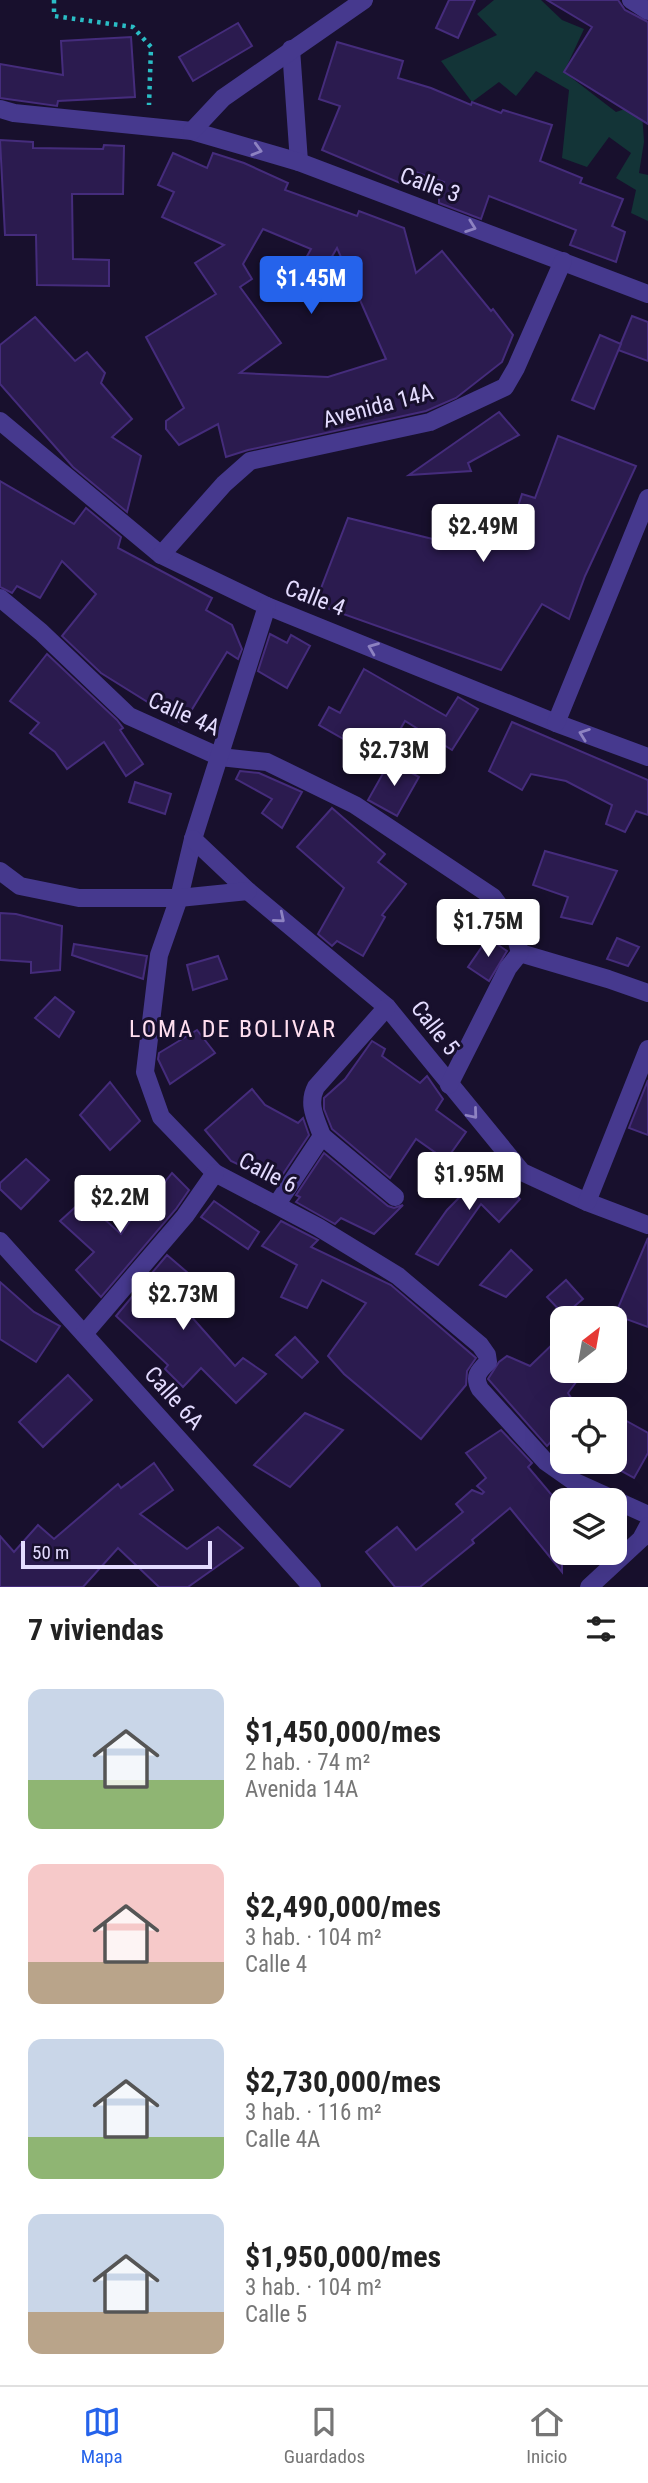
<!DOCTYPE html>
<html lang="es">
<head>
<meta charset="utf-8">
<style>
	:root { --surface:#fff; --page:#f2f2f2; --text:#222; --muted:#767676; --line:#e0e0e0; --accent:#2563eb }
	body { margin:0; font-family:"Roboto Condensed",sans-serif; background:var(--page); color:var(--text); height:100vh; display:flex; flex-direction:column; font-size:26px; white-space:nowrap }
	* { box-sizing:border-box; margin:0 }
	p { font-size:23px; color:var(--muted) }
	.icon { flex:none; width:38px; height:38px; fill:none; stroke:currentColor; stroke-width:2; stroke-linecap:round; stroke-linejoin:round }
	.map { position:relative; height:1587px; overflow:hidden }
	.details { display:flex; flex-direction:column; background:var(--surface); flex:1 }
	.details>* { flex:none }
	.needle { width:46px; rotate:31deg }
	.controls { position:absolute; left:550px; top:1306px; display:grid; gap:14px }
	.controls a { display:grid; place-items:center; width:77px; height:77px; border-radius:14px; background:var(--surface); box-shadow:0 7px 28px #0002; font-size:35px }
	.scale { position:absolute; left:21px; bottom:18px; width:191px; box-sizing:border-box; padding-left:7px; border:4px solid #e4dcff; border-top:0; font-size:19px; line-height:24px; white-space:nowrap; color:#e4dcff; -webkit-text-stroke:5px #18102d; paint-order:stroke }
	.price { position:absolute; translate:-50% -60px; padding:0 16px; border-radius:7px; background:#fff; color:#222; font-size:23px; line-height:46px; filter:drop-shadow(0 2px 4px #0008) }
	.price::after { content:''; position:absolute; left:50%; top:42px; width:21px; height:16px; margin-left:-10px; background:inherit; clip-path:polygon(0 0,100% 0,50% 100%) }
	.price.active { background:var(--accent); color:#fff }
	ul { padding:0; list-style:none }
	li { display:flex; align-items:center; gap:21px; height:175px; padding:0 28px }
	li span { display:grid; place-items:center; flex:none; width:196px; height:140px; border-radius:14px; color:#555 }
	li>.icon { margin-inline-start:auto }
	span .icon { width:84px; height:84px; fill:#fffc; stroke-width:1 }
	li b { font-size:30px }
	h2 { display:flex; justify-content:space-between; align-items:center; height:84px; padding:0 28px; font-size:30px }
	.menu { display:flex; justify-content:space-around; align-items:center; height:98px; border-top:2px solid var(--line); background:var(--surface); font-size:19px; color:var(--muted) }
	.menu a { display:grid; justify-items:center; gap:4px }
	.menu .active { color:var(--accent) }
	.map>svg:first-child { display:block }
</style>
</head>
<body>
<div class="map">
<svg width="648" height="1587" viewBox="0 0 648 1587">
	<rect width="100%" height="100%" fill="#18102d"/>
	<path fill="#133437" d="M494,0H541L562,20L584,29L564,72L616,112L628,108L642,112L644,142L639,173L648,175V221L631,213L636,190L616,178L631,153L609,137L587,167L562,158L569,90L536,71L516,96L499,82L472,102L441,61L497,35L477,14Z"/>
	<g fill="#2b1b4f" stroke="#452c7c" stroke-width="2" fill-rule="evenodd">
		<path d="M449,0H475L458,38L436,28Z"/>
		<path d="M547,0H618L625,10L648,22V124L564,72L592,27Z"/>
		<path d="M238,23L252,46L193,81L179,57Z"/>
		<path d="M131,37L135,97L58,101L57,106L0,98V64L63,75L61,41Z"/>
		<path d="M337,42L403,61L398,78L431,88L471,105L472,102L501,113L503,110L552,125L540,161L582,178L580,183L623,199L612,226L625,232L616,262L570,245L576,230L489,196L481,219L439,203V195L444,182L405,168L400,183L322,150L340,106L319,99Z"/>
		<path d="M0,140L33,142V148L103,149L104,145L124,146L123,194H72L73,259L109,260V286L37,285L36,235H5Z"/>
		<path d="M173,153L207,168L213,153L244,163L288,183L285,190L357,216L359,211L404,228L416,273L442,251L491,311L493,309L513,335L502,362L456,398L426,411L248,450L226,457L218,424L179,445L166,429V421L184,408L146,337L216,294L195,263L224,245L162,217L174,192L158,185ZM263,229L311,249L300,269L318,280L337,248L386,359L328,377L240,373L281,343L240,287L252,279L243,264Z"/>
		<path d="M632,316L648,322V361L618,350Z"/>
		<path d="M35,317L75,361L87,352L105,373L101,383L132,419L112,437L141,456L127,512L73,467L0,384V345Z"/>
		<path d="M600,335L621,344L594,409L572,400Z"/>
		<path d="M499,412L519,435L468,463L471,471L409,475Z"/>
		<path d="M558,436L636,466L585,576L569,619L542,604L501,670L315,604L348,518L469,548L474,535L505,547L522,494L535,498Z"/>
		<path d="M0,481L74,524L86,508L121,537L118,548L212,598L206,610L232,625L242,649L238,659L227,652L183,724L101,673L62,636L96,594L62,561L40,598L17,586L12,593L0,587Z"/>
		<path d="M270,634L287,643L291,635L310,646L287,688L258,671Z"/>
		<path d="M47,654L117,720L123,728L120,730L143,764L126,776L104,742L67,769L55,752L30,733L39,723L10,701Z"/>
		<path d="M364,669L446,716L458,697L478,709L452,750L405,721L382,761L319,725L329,707L340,713Z"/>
		<path d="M512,722L648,780V815L636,811L625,832L606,824L612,805L566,781L531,774L522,790L489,771Z"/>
		<path d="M390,761L419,777L397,816L368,800Z"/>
		<path d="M240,771L259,773L302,792L282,828L262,813L272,799L236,779Z"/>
		<path d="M135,782L171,794L165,814L129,802Z"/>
		<path d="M332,808L385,854L378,862L406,884L382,915L385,917L363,956L337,941L332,946L318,934L344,888L297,847Z"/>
		<path d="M545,851L617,871L592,924L561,917L568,897L533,885Z"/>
		<path d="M0,913L16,914L62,926L60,970L31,973V962L0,960Z"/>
		<path d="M488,938L507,951L489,981L468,967Z"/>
		<path d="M617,938L639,947L628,966L607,959Z"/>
		<path d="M74,944L147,956L143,979L72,955Z"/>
		<path d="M218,956L227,979L193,990L187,965Z"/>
		<path d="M55,997L74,1012L59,1037L35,1018Z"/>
		<path d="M197,1030L215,1053L170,1084L158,1059L159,1053Z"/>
		<path d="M372,1041L385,1049L382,1056L420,1083L427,1076L443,1099L436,1110L466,1132L446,1160L416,1139L390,1178L332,1129L324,1109V1098L345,1079Z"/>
		<path d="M648,1080V1135L629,1128Z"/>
		<path d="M110,1082L140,1121L110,1150L80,1115Z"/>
		<path d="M252,1089L265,1105L298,1123L303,1118L309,1135L277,1183L231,1161L205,1130Z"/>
		<path d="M324,1153L388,1206L394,1208L403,1205L374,1234L341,1218L335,1224L296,1202L300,1197L296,1195Z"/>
		<path d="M26,1159L49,1180L21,1209L0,1189V1183Z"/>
		<path d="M497,1159L505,1169L498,1179L520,1199L499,1222L481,1204L438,1265L416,1254L447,1210Z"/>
		<path d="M172,1173L189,1190L176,1209L101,1297L76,1270L94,1252L60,1221L83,1200L121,1234L138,1209L141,1212Z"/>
		<path d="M214,1201L259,1232L248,1249L201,1217Z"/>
		<path d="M281,1221L318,1240L311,1247L391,1285L476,1358L467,1371L466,1385L421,1439L344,1374L328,1356L366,1303L322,1280L307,1308L281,1297L297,1265L262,1246Z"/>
		<path d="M648,1238V1327L615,1315Z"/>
		<path d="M511,1250L532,1270L506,1297L480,1285Z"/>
		<path d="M167,1255L202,1285L182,1306L235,1366L243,1358L266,1374L236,1403L201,1368L183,1387L165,1369L168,1365L116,1316Z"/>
		<path d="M566,1280L583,1299L564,1315L547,1297Z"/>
		<path d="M0,1282L34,1312L60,1326L36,1362L0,1339Z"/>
		<path d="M562,1335V1370H585L568,1393L578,1409H562V1430L547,1446L488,1379L499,1362L507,1356L530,1366Z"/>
		<path d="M295,1337L318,1362L302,1378L276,1355Z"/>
		<path d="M68,1375L92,1400L43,1447L19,1422Z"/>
		<path d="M305,1413L343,1430L290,1487L254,1465Z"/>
		<path d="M614,1414L648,1433V1453L634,1478L614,1467Z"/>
		<path d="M501,1430L532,1463L528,1467L562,1507V1572L510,1508L472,1540L474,1543L420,1587H395L366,1552L397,1527L416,1550L463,1512L456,1504L472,1490L482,1494L484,1492L477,1486L486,1478L466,1453Z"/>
		<path d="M154,1463L173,1490L140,1514L187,1549L218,1527L243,1548L188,1587H159L118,1548L83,1587H0V1536L14,1552L38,1525L54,1539L118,1484L121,1488Z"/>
	</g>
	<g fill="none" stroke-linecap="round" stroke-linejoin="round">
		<path stroke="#2abdc5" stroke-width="4.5" stroke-dasharray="3.5 5" stroke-linecap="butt" d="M54,0V16L133,27L151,47L149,105"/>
		<g stroke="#46398e" stroke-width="18">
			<path d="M631,0L648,11"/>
			<path d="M291,49L299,162"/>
			<path d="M0,109L14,113L192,131L299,162L648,294"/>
			<path d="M192,131L223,98L364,0"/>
			<path d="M0,421L161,555L267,606L556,723L648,757"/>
			<path d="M161,555L224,484L250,461L430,422L505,387L516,368L563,261"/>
			<path d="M0,598L41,632L129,716L220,757L267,762L355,805L493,897L512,923L520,953L608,979L648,993"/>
			<path d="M267,606L193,839L179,898L159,955L145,1072L161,1117L215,1173L318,1227L398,1276L480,1345L487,1355L488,1362C479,1371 473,1376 480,1389L546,1462L573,1481L648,1515"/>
			<path d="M556,723L648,498"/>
			<path d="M193,839L248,891L387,1007L522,1172L587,1202L648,1225"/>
			<path d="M0,871L20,886L79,898H179L248,891"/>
			<path d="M449,1085L508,968L520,953"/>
			<path d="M322,1136L395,1197"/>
			<path d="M587,1202L648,1049"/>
			<path d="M277,1204L322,1136C316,1119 307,1104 316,1087L387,1007"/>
			<path d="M0,1241L312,1587"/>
			<path d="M84,1334L185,1216L215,1173"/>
			<path d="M589,1587L641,1539L648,1526"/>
		</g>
	</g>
	<defs><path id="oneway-chevron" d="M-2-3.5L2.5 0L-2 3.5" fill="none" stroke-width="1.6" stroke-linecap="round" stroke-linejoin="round" transform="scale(1.75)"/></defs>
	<g stroke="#8d82c1">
		<use href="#oneway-chevron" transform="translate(257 150) rotate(16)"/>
		<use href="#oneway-chevron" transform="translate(471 227) rotate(20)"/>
		<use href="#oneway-chevron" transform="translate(373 648) rotate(-158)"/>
		<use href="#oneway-chevron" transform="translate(584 734) rotate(-160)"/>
		<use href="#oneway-chevron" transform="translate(280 918) rotate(40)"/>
		<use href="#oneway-chevron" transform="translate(473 1114) rotate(50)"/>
	</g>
	<g text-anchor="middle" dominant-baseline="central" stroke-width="6" stroke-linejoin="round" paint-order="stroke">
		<g font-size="23" fill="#e4dcff" stroke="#18102d">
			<text transform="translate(430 185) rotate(20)">Calle 3</text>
			<text transform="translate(378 406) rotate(-15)">Avenida 14A</text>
			<text transform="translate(315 598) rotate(21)">Calle 4</text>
			<text transform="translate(184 714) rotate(24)">Calle 4A</text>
			<text transform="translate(435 1028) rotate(52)">Calle 5</text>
			<text transform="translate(268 1173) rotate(27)">Calle 6</text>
			<text transform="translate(174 1398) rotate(48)">Calle 6A</text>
		</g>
		<g font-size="24" letter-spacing="2" fill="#ffdeef" stroke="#18102d">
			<text x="233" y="1029">LOMA DE BOLIVAR</text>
		</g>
	</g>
</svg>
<div class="controls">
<a><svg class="needle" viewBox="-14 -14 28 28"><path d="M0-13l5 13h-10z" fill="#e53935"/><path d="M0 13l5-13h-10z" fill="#767676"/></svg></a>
<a><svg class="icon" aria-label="locate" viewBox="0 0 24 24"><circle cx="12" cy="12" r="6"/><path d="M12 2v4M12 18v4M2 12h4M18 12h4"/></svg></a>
<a><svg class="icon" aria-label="layers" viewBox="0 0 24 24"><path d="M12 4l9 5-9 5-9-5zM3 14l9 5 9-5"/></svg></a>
</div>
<div class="scale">50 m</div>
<b class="price active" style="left:311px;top:316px">$1.45M</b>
<b class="price" style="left:483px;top:564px">$2.49M</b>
<b class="price" style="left:394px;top:788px">$2.73M</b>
<b class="price" style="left:488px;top:959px">$1.75M</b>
<b class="price" style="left:469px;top:1212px">$1.95M</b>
<b class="price" style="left:120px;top:1235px">$2.2M</b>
<b class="price" style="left:183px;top:1332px">$2.73M</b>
</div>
<section class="details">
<h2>7 viviendas<svg class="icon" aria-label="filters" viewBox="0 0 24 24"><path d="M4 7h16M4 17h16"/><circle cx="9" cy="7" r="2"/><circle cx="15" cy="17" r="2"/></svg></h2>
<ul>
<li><span style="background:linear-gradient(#c9d6e8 65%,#8fb573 0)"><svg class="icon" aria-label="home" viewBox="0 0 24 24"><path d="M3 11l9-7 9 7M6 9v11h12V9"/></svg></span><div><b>$1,450,000/mes</b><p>2 hab. · 74 m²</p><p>Avenida 14A</p></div></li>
<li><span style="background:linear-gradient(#f6c9c9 70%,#b9a48a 0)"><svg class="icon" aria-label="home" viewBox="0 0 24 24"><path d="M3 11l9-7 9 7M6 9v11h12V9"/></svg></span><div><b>$2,490,000/mes</b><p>3 hab. · 104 m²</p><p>Calle 4</p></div></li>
<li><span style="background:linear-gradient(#c9d6e8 70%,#8fb573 0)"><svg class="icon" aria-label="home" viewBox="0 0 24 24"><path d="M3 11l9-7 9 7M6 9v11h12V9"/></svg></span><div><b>$2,730,000/mes</b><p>3 hab. · 116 m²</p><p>Calle 4A</p></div></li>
<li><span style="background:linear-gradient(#c9d6e8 70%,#b9a48a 0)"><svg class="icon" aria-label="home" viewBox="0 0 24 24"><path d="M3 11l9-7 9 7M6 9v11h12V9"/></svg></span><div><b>$1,950,000/mes</b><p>3 hab. · 104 m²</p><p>Calle 5</p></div></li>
</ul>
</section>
<nav class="menu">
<a class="active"><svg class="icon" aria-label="map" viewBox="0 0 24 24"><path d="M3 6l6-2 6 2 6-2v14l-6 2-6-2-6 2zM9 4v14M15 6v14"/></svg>Mapa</a>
<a><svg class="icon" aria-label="saved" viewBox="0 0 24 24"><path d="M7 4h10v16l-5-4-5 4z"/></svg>Guardados</a>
<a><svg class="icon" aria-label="home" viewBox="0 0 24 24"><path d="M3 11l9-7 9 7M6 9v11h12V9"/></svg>Inicio</a>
</nav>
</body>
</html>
